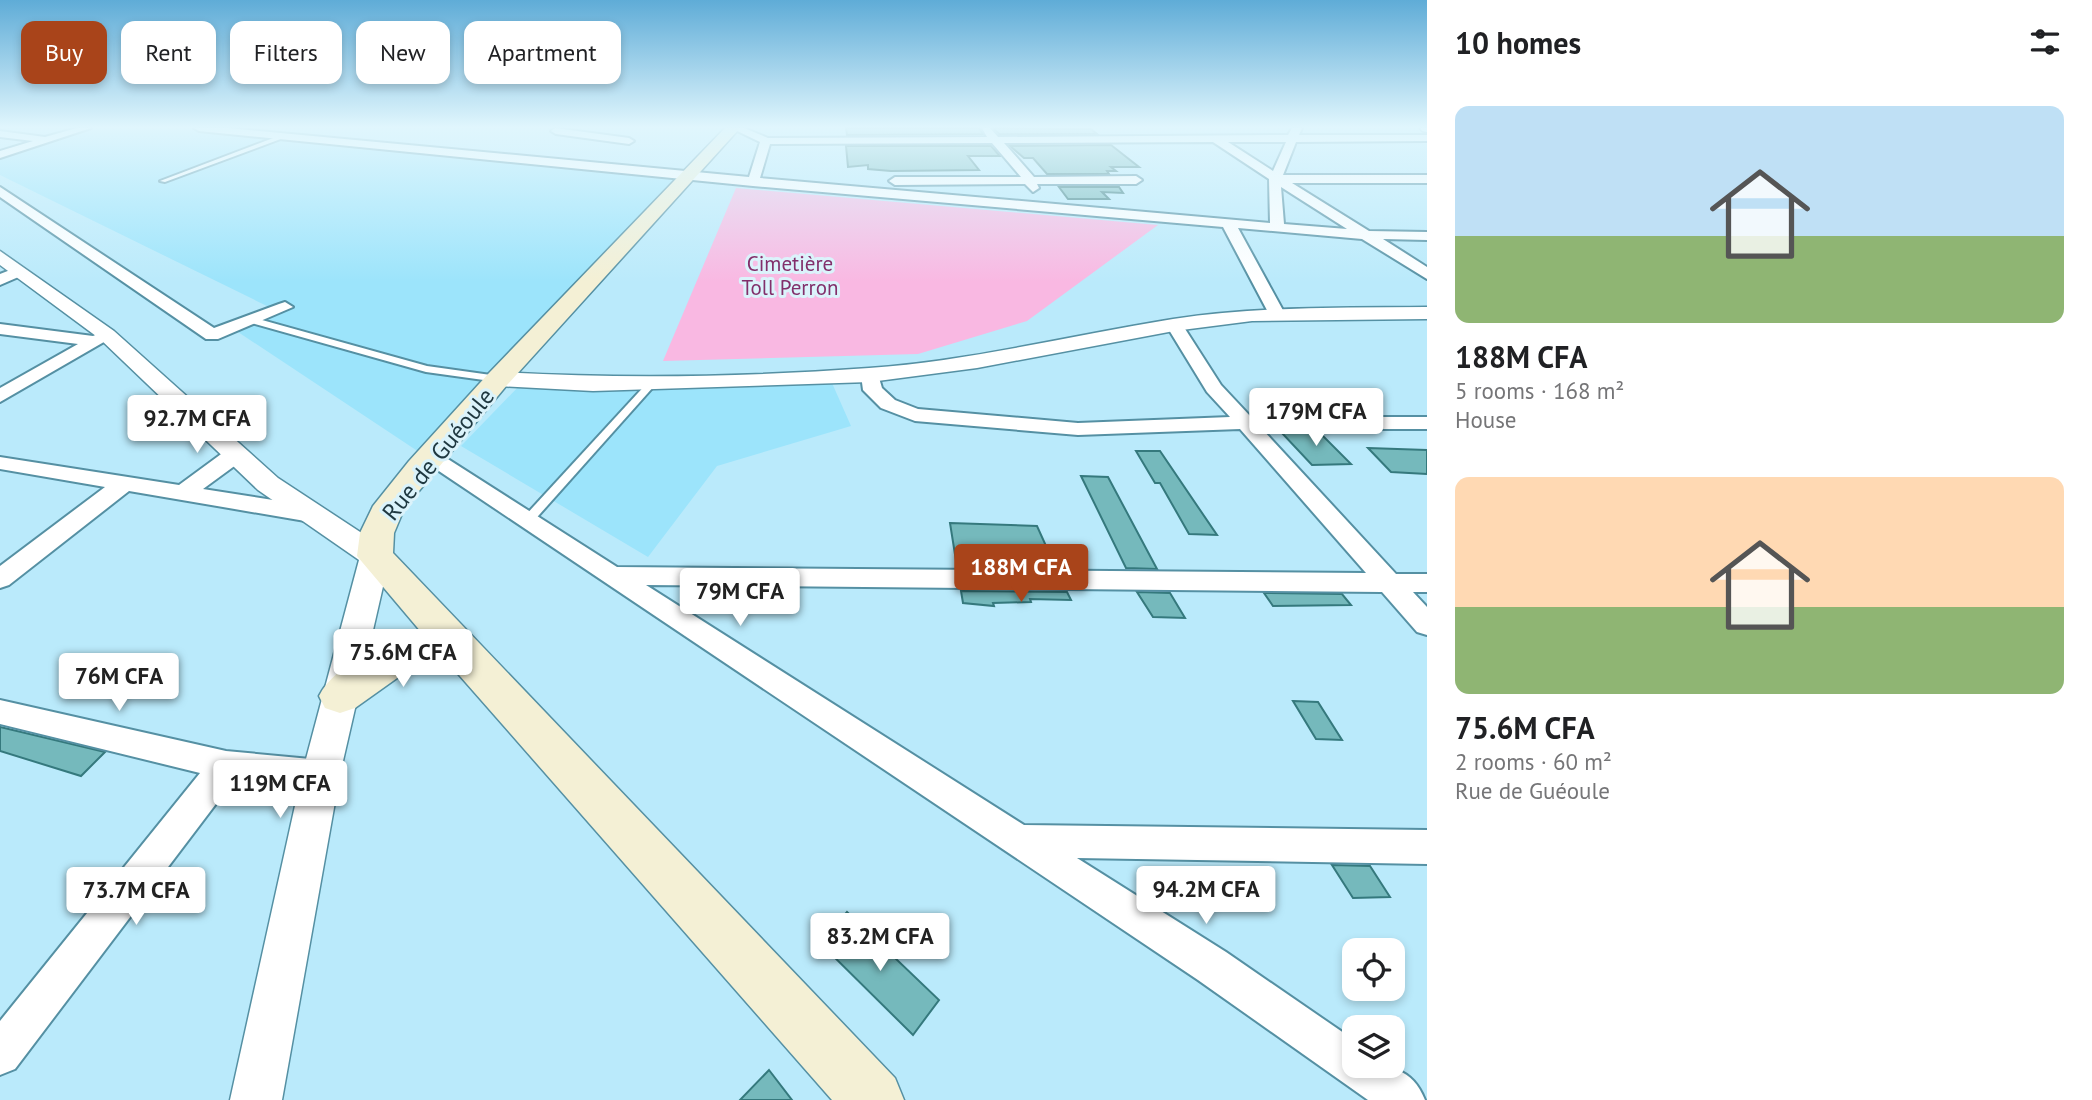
<!DOCTYPE html>
<html lang="en">
<head>
<meta charset="utf-8">
<style>
	:root { --surface:#fff; --page:#f2f2f2; --text:#202124; --muted:#757577; --accent:#a9441a }
	body { margin:0; font-family:"PT Sans",sans-serif; background:var(--page); color:var(--text); height:100vh; display:flex; flex-direction:column; font-size:26px; white-space:nowrap }
	* { box-sizing:border-box; margin:0 }
	p { font-size:23px; color:var(--muted) }
	.icon { flex:none; width:38px; height:38px; fill:none; stroke:currentColor; stroke-width:2; stroke-linecap:round; stroke-linejoin:round }
	.map { position:relative; flex:1; overflow:hidden }
	.drawer { display:flex; flex-direction:column; background:var(--surface); width:665px }
	.drawer>* { flex:none }
	.banner { position:absolute; left:21px; top:21px; width:665px; height:63px; display:flex; gap:14px }
	.controls { position:absolute; left:1342px; top:938px; display:grid; gap:14px }
	.controls a { display:grid; place-items:center; width:63px; height:63px; border-radius:14px; background:var(--surface); box-shadow:0 4px 10px #0003; font-size:35px }
	.price { position:absolute; translate:-50% -60px; padding:0 16px; border-radius:7px; background:#fff; color:#222; font-size:23px; line-height:46px; filter:drop-shadow(0 2px 4px #0008) }
	.price::after { content:''; position:absolute; left:50%; top:42px; width:21px; height:16px; margin-left:-10px; background:inherit; clip-path:polygon(0 0,100% 0,50% 100%) }
	.price.current { background:var(--accent); color:#fff }
	ul { padding:0; list-style:none }
	li { display:grid; align-content:center; gap:14px; height:371px; padding:0 28px }
	li span { display:grid; place-items:center; height:217px; border-radius:14px; color:#555 }
	li>.icon { margin-inline-start:auto }
	span .icon { width:126px; height:126px; fill:#fffc; stroke-width:1 }
	li b { font-size:30px }
	h2 { display:flex; justify-content:space-between; align-items:center; height:84px; padding:0 28px; font-size:30px }
	.tag { padding:0 24px; border-radius:14px; background:var(--surface); box-shadow:0 4px 10px #0003; font-size:24px; line-height:63px }
	.tag.current { background:var(--accent); color:#fff }
	main { display:flex; flex:1; min-height:0 }
	.map>svg:first-child { display:block }
</style>
</head>
<body>
<main>
<div class="map">
<svg width="1427" height="1100" viewBox="0 0 1427 1100">
	<rect width="100%" height="100%" fill="#baeafb"/>
	<g fill="#9ce4fb">
		<path d="M88,128H222L688,174L419,452L235,330L269,307L0,175V157Z"/>
		<path d="M832,383L851,426L717,466L648,557L461,446L521,384Z"/>
	</g>
	<path fill="#f9b8e2" d="M736,188L1158,225L1027,321L918,354L663,361Z"/>
	<g fill="#75b9bc" stroke="#35797d" stroke-width="2">
		<path d="M846,128H979L983,134L847,135Z"/>
		<path d="M993,128L1091,129L1097,134H999Z"/>
		<path d="M1111,145L1139,167H1111L1116,171H1107L1109,174H1047L1033,158H1024L1010,146Z"/>
		<path d="M846,146H991L1000,156H968L979,170L891,171L868,169V165L848,167Z"/>
		<path d="M1059,187H1119L1123,193L1102,192L1109,199H1068Z"/>
		<path d="M1281,432H1319L1351,464L1312,465Z"/>
		<path d="M1368,448L1427,450V474L1391,472Z"/>
		<path d="M1136,451H1160L1217,535L1189,534L1160,483H1155Z"/>
		<path d="M1081,476L1108,477L1157,569L1126,568Z"/>
		<path d="M950,523L1037,526L1056,568L957,567Z"/>
		<path d="M961,591L1067,592L1071,600L1030,599L1031,602L993,603L994,606L963,603Z"/>
		<path d="M1137,592L1170,593L1185,618L1153,617Z"/>
		<path d="M1264,593L1342,594L1351,605L1273,606Z"/>
		<path d="M1293,701L1318,702L1342,740L1316,739Z"/>
		<path d="M0,727L105,752L81,776L0,751Z"/>
		<path d="M1332,865L1370,866L1390,897L1353,898Z"/>
		<path d="M847,912L939,1000L913,1035L820,943Z"/>
		<path d="M769,1070L792,1100H740Z"/>
	</g>
	<g fill="none" stroke-linecap="round" stroke-linejoin="round">
		<g stroke="#5590a3" stroke-width="4">
			<g id="service">
				<path d="M284,134L286,137L165,182L160,181Z"/>
				<path d="M251,317L427,366L498,376L503,379L498,382L426,372L248,322L247,320Z"/>
				<path d="M652,380L655,381V385L531,524H523L521,521L523,518L649,381Z"/>
			</g>
		</g>
		<g stroke="#5590a3" stroke-width="4">
			<g id="minor">
				<path d="M77,128H91L0,158V151L33,141L0,137V131L45,137Z"/>
				<path d="M194,128H228L749,177L760,142L731,128H744L768,138L987,137L982,128H990L998,137L1288,135L1292,128H1302L1299,135H1427V141L1296,142L1283,175H1427V183H1292L1369,231L1427,232V240L1383,239L1427,267V279L1362,239L1238,228L1285,314L1277,319L1269,314L1223,227L753,186L199,131ZM1213,142L1269,179L1270,223L760,178L770,144L992,143L1021,177H895L889,181L895,185L1025,184L1033,192L1039,188L1037,184H1136L1142,180L1136,176L1034,177L1004,143ZM1228,142H1286L1273,171ZM1281,187L1347,229L1284,224Z"/>
				<path d="M555,128L629,138L634,141L629,144L556,134L551,131Z"/>
				<path d="M0,187L214,328L279,304L285,302L293,307L218,339H206L0,197Z"/>
				<path d="M18,267L26,272L23,275L0,285V274Z"/>
				<path d="M1174,320L1180,321L1221,385L1251,417H1427V429H1262L1396,574H1427V592H1413L1427,607V635L1417,632L1382,592L646,585L1024,825L1427,830V864L1077,858L1226,952L1354,1040V1066C1387,1066 1411,1065 1425,1100H1368L1198,980L421,459L424,454H440L617,567L1366,573L1240,429L1078,435L915,421L881,408L863,390L861,375L870,369L877,371L882,388L895,400L918,409L1078,423L1230,417L1207,392L1166,325Z"/>
				<path d="M0,324L93,336L107,330L116,335L0,402V388L78,344L0,334Z"/>
				<path d="M236,448L247,454L244,459L203,489L311,506L319,509L323,514L319,519L311,522L129,491L9,585L0,588V566L105,487L0,469V457L179,485L228,449Z"/>
				<path d="M0,700L226,751L321,760L332,764L337,774L332,784L321,788L234,780L15,1069L0,1075V1021L200,773L0,724Z"/>
			</g>
		</g>
		<g stroke="#5590a3" stroke-width="3">
			<g id="tertiary">
				<path d="M1420,128H1427V132L1422,131Z"/>
				<path d="M0,251L114,331L278,478L386,549L390,556L340,774L282,1100H230L302,774L359,560L258,490L100,339L0,265Z"/>
				<path d="M1427,307V319L1252,321L1174,331L977,368L870,382L593,391L498,386L487,379L498,372C620,379 747,377 869,368C971,361 1072,335 1173,319C1257,306 1342,308 1427,307Z"/>
			</g>
		</g>
		<g stroke="#5590a3" stroke-width="3">
			<path id="secondary" d="M725,128H740L507,385L404,509L394,533L393,553L895,1078L904,1100H832L445,659L427,662L407,671L355,708L340,713L325,708L319,696C336,662 388,643 422,633L357,556L360,533L373,506L409,461L489,373Z"/>
		</g>
		<use href="#service" fill="#fff" fill-rule="evenodd"/>
		<use href="#minor" fill="#fff" fill-rule="evenodd"/>
		<use href="#tertiary" fill="#fff" fill-rule="evenodd"/>
		<use href="#secondary" fill="#f4f0d5" fill-rule="evenodd"/>
	</g>
	<linearGradient id="sky" x2="0" y2="1"><stop stop-color="#5facd7"/><stop offset="0.45" stop-color="#e0f6fd"/><stop offset="1" stop-color="#e0f6fd" stop-opacity="0"/></linearGradient>
	<rect width="1427" height="282" fill="url(#sky)"/>
	<g text-anchor="middle" dominant-baseline="central" stroke-width="6" stroke-linejoin="round" paint-order="stroke">
		<g font-size="21" fill="#822f6b" stroke="#dbf3fb">
			<text x="790" y="263">Cimetière<tspan x="790" dy="24">Toll Perron</tspan></text>
		</g>
		<g font-size="24" fill="#1f3840" stroke="#dbf3fb">
			<text transform="translate(438 454) rotate(-51)">Rue de Guéoule</text>
		</g>
	</g>
</svg>
<div class="controls">
<a><svg class="icon" aria-label="locate" viewBox="0 0 24 24"><circle cx="12" cy="12" r="6"/><path d="M12 2v4M12 18v4M2 12h4M18 12h4"/></svg></a>
<a><svg class="icon" aria-label="layers" viewBox="0 0 24 24"><path d="M12 4l9 5-9 5-9-5zM3 14l9 5 9-5"/></svg></a>
</div>
<b class="price" style="left:1316px;top:448px">179M CFA</b>
<b class="price" style="left:197px;top:455px">92.7M CFA</b>
<b class="price current" style="left:1021px;top:604px">188M CFA</b>
<b class="price" style="left:740px;top:628px">79M CFA</b>
<b class="price" style="left:403px;top:689px">75.6M CFA</b>
<b class="price" style="left:119px;top:713px">76M CFA</b>
<b class="price" style="left:280px;top:820px">119M CFA</b>
<b class="price" style="left:1206px;top:926px">94.2M CFA</b>
<b class="price" style="left:136px;top:927px">73.7M CFA</b>
<b class="price" style="left:880px;top:973px">83.2M CFA</b>
<div class="banner">
<a class="tag current">Buy</a>
<a class="tag">Rent</a>
<a class="tag">Filters</a>
<a class="tag">New</a>
<a class="tag">Apartment</a>
</div>
</div>
<section class="drawer">
<h2>10 homes<svg class="icon" aria-label="filters" viewBox="0 0 24 24"><path d="M4 7h16M4 17h16"/><circle cx="9" cy="7" r="2"/><circle cx="15" cy="17" r="2"/></svg></h2>
<ul>
<li><span style="background:linear-gradient(#bfe0f5 60%,#8fb573 0)"><svg class="icon" aria-label="home" viewBox="0 0 24 24"><path d="M3 11l9-7 9 7M6 9v11h12V9"/></svg></span><div><b>188M CFA</b><p>5 rooms · 168 m²</p><p>House</p></div></li>
<li><span style="background:linear-gradient(#ffd9b3 60%,#8fb573 0)"><svg class="icon" aria-label="home" viewBox="0 0 24 24"><path d="M3 11l9-7 9 7M6 9v11h12V9"/></svg></span><div><b>75.6M CFA</b><p>2 rooms · 60 m²</p><p>Rue de Guéoule</p></div></li>
</ul>
</section>
</main>
</body>
</html>
